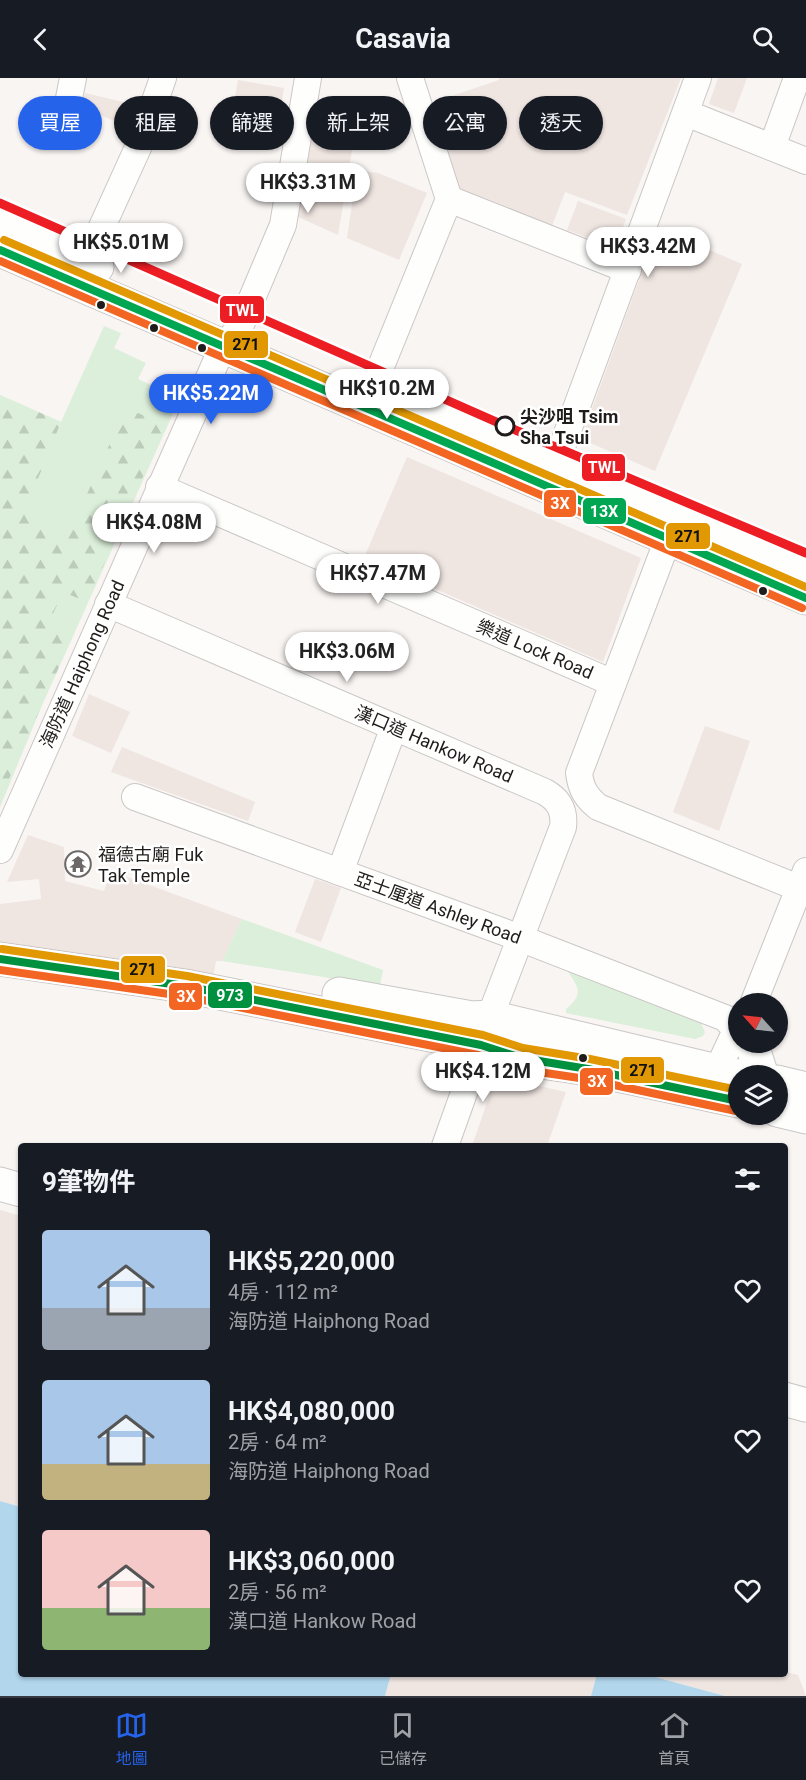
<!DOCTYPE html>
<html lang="zh-TW">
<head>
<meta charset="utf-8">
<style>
	:root { --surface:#171b24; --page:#242831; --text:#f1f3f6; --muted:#9ea1a6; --line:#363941; --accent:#2563eb }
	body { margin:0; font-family:Roboto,"Noto Sans TC",sans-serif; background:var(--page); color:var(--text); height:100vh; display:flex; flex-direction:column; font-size:22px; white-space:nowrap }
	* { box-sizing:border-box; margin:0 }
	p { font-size:20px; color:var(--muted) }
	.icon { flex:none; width:33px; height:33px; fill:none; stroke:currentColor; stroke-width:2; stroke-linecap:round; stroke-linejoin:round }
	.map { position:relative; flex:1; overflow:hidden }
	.sheet { position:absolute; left:18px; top:1065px; width:770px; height:534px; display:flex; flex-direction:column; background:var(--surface); border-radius:6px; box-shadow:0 2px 4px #0004 }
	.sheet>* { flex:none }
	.hud { position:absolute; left:18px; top:18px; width:771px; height:54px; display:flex; gap:12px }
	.needle { width:39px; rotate:297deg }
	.buttons { position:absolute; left:728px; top:915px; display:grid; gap:12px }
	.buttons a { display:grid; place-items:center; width:60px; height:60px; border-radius:50%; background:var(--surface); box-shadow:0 2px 4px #0004; font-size:30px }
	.price { position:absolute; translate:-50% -51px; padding:0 14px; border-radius:21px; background:#fff; color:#222; font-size:20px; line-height:39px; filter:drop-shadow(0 2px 3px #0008) }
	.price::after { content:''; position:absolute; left:50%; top:36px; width:18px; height:14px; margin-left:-9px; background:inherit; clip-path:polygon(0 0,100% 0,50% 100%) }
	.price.current { background:var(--accent); color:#fff }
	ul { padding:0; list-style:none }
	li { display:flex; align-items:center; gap:18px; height:150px; padding:0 24px }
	li span { display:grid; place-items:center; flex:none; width:168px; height:120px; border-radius:6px; color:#555 }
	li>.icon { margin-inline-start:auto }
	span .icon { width:72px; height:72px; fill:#fffc; stroke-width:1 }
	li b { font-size:26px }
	h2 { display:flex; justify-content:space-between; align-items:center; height:72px; padding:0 24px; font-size:26px }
	.tag { padding:0 21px; border-radius:27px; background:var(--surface); box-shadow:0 2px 4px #0004; font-size:21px; line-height:54px }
	.tag.current { background:var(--accent); color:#fff }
	header { display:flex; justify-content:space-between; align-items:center; height:78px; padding:0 24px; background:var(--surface); font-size:27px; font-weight:700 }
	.tab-bar { display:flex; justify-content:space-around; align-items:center; height:84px; border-top:2px solid var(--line); background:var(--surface); font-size:16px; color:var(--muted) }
	.tab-bar a { display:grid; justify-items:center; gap:3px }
	.tab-bar .current { color:var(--accent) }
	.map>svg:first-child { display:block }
</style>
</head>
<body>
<header><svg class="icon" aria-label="back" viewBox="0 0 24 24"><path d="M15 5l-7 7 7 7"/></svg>Casavia<svg class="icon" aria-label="search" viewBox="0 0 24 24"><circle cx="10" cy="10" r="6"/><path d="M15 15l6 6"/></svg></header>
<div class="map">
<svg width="806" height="1618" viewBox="0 0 806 1618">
	<defs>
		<pattern id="forest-firs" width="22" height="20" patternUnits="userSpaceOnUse" patternTransform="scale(1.5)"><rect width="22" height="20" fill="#dcefda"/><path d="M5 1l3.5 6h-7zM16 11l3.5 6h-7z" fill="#bcccba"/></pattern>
	</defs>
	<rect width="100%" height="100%" fill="#f9f5f3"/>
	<g fill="#efe5e1">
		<path d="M499,0H681L627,137L565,114L552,148L461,114L431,25L499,2Z"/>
		<path d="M718,0H747L734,35L709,26Z"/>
		<path d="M238,2L284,10L274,69L228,61Z"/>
		<path d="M85,15L136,27L127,48L95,35L82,64L74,61Z"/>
		<path d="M311,47L355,54L338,157L296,138Z"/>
		<path d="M357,92L378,95L427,115L399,182L347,160Z"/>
		<path d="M578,123L626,141L615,170L567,152Z"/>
		<path d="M658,150L742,186L655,393L581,361Z"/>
		<path d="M407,379L641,480L603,584L364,480Z"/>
		<path d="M89,616L130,634L111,675L72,658Z"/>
		<path d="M705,648L750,663L719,753L673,734Z"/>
		<path d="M122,669L255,724L248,743L111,694Z"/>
		<path d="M28,757L64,769L65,803L104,813L111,793L242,841L222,883H216L208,928L0,897V826L41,821L39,801L7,804Z"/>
		<path d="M315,801L341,810L321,864L295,854Z"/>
		<path d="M516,1003L566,1014L547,1068H472L491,1013Z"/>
		<path d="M0,1132L21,1138V1429L0,1423Z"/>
		<path d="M785,1594L798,1597L806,1618H725L644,1596H784Z"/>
		<path d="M391,1596H597L591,1618H385Z"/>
	</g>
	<g fill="#dcefda">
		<path d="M104,248L121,255L114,270L146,285L138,301L180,320L43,625L0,729V317L61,344Z"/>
		<path d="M242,841L383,892L380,908L222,883Z"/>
		<path d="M566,890L700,943L705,954L703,958L695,961L566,935V931C588,914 574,905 566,890Z"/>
	</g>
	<path fill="url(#forest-firs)" d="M0,317L61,344L26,430L42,447L68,458L126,330L166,347L87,524L63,514L47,549L72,560L0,721Z"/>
	<g fill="#b2d7ed">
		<path d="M0,1423L21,1429V1596H391L385,1618H0Z"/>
		<path d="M597,1596H644L725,1618H591Z"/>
	</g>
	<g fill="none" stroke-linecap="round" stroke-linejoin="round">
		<g stroke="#cac7c6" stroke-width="28">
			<g id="minor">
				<path d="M686,35L806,83"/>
				<path d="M63,50L73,0"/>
				<path d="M772,69L797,0"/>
				<path d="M449,121L628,192"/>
				<path d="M86,184L141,63L163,0"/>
				<path d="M373,308L449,121L410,0"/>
				<path d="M556,385L698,0"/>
				<path d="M159,409L613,605"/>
				<path d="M668,461L579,695C581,711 586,719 598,729L806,813"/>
				<path d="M108,526L545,714C559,722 565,733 563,749L490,939"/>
				<path d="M135,719L504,854L725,940L736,951"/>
				<path d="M0,772L223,268L239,251L283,147L308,0"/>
				<path d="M340,794L394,649"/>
				<path d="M753,926L806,793"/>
				<path d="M704,1006L717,993L738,948"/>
				<path d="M445,1068L481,967"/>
			</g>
		</g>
		<g stroke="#cac7c6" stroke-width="35">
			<g id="major">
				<path d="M0,145L97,189"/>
				<path d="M0,172L806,520"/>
				<path d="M381,312L806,493"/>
				<path d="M0,881L185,908L481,967C518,984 549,984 588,991C638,1001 688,1012 738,1023"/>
				<path d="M339,916L472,940L490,939L738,998"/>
				<path d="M751,964L762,998"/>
				<path d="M777,1004L806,1011"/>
				<path d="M777,1032L806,1039"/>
				<path d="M0,1106L21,1112"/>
				<path d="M784,1321L806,1327"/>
			</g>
		</g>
		<use href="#minor" stroke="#fefefd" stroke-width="26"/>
		<use href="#major" stroke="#fefefd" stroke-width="33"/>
		<g stroke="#fff" stroke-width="12">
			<path id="bus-1" d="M0,172L806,520"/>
		</g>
		<g stroke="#fff" stroke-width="12">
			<g id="bus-2">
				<path d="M0,183L802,530"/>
				<path d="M0,892L183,918L478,977L519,991L586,1001L736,1033"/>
			</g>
		</g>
		<g stroke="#fff" stroke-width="12">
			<path id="bus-3" d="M0,881L185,908L481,967L521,980L588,991L738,1023"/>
		</g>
		<g stroke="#fff" stroke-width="12">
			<g id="bus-4">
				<path d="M4,162L806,509"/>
				<path d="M2,871L187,898L483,957L523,970L590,981L738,1012"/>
			</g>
		</g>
		<use href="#bus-1" stroke="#00a651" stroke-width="8"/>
		<use href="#bus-2" stroke="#f26522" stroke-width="8"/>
		<use href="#bus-3" stroke="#009140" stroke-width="8"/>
		<use href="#bus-4" stroke="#e19803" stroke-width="8"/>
		<g stroke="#fff" stroke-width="14">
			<path id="metro-1" d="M0,125L501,346L806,475"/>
		</g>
		<use href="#metro-1" stroke="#ed1d24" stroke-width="9"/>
	</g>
	<defs>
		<g id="temple-ring" transform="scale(1.35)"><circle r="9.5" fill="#fff" stroke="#6b6867" stroke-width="1.5"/><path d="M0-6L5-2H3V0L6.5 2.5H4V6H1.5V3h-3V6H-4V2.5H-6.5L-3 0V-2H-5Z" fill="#6b6867"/></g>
	</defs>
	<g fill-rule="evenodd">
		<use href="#temple-ring" x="78" y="786"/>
	</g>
	<g fill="#1f1c1b" stroke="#fff" stroke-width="2">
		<circle cx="101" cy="227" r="5"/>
		<circle cx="154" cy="250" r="5"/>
		<circle cx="202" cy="270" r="5"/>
		<circle cx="763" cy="513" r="5"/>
		<circle cx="583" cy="980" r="5"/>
	</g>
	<circle fill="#fff" stroke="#1f1c1b" stroke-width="3" cx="505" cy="348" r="9"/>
	<g text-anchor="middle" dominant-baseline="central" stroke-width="5" stroke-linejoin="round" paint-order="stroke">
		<g font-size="18" font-weight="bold" fill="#1f1c1b" stroke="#fff" text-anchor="start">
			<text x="520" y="338">尖沙咀 Tsim<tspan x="520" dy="21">Sha Tsui</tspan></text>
		</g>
		<g font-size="18" fill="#1f1c1b" stroke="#fff">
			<text transform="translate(535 571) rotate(23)">樂道 Lock Road</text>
			<text transform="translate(82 586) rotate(-66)">海防道 Haiphong Road</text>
			<text transform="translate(434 666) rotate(23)">漢口道 Hankow Road</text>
			<text transform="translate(438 830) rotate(20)">亞士厘道 Ashley Road</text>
		</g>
		<g font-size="18" fill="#1f1c1b" stroke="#fff" text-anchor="start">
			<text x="98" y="776">福德古廟 Fuk<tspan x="98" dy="21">Tak Temple</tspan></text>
		</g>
	</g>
	<g stroke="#fff" stroke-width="2">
		<rect x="219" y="217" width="46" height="29" rx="6" fill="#ed1d24"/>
		<rect x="223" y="252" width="46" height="29" rx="6" fill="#e19803"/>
		<rect x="581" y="375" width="45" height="29" rx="6" fill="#ed1d24"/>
		<rect x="543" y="411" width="34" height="29" rx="6" fill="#f26522"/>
		<rect x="582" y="419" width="45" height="28" rx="6" fill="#00a651"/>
		<rect x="665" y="444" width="46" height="28" rx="6" fill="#e19803"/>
		<rect x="120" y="877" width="46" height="29" rx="6" fill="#e19803"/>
		<rect x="207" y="903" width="46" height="28" rx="6" fill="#009140"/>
		<rect x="168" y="904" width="35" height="29" rx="6" fill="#f26522"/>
		<rect x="620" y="978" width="45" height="28" rx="6" fill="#e19803"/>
		<rect x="579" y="989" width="35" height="29" rx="6" fill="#f26522"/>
	</g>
	<g font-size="16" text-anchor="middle" font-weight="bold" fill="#fff">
		<text x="242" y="238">TWL</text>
		<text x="604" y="395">TWL</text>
		<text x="560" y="431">3X</text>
		<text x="604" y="439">13X</text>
		<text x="230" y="923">973</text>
		<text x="186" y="924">3X</text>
		<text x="597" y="1009">3X</text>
	</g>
	<g font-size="16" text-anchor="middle" font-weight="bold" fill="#111">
		<text x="246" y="272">271</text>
		<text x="688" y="464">271</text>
		<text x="143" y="897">271</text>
		<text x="643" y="998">271</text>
	</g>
</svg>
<div class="buttons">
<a><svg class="needle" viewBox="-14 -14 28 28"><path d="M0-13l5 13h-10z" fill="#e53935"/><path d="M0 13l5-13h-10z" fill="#9ea1a6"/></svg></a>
<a><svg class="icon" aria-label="layers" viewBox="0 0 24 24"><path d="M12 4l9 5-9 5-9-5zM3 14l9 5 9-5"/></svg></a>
</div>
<b class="price" style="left:308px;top:136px">HK$3.31M</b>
<b class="price" style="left:121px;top:196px">HK$5.01M</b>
<b class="price" style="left:648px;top:200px">HK$3.42M</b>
<b class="price" style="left:387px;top:342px">HK$10.2M</b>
<b class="price current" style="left:211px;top:347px">HK$5.22M</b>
<b class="price" style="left:154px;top:476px">HK$4.08M</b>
<b class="price" style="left:378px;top:527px">HK$7.47M</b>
<b class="price" style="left:347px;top:605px">HK$3.06M</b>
<b class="price" style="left:483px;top:1025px">HK$4.12M</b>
<div class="hud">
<a class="tag current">買屋</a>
<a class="tag">租屋</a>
<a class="tag">篩選</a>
<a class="tag">新上架</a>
<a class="tag">公寓</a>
<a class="tag">透天</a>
</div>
<section class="sheet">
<h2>9筆物件<svg class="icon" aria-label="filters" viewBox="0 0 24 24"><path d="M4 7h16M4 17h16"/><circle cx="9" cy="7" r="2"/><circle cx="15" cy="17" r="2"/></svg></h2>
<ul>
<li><span style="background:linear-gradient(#a9c7e8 65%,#9aa5b1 0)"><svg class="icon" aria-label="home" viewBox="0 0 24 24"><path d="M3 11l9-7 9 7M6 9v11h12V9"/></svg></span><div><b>HK$5,220,000</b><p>4房 · 112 m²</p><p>海防道 Haiphong Road</p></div><svg class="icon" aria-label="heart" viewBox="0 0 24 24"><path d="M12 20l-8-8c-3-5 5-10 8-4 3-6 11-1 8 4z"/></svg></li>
<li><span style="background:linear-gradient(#a9c7e8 70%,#c2b280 0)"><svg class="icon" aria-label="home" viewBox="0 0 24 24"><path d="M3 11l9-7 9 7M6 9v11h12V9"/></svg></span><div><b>HK$4,080,000</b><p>2房 · 64 m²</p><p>海防道 Haiphong Road</p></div><svg class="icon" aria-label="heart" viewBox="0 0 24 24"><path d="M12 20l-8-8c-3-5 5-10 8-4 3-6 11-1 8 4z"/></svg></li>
<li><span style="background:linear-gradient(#f6c9c9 65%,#8fb573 0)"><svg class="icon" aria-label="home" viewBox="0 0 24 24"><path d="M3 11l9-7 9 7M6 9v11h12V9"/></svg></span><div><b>HK$3,060,000</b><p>2房 · 56 m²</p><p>漢口道 Hankow Road</p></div><svg class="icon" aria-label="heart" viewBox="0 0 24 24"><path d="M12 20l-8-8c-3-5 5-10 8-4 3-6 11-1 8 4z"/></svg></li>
</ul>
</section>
</div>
<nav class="tab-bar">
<a class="current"><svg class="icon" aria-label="map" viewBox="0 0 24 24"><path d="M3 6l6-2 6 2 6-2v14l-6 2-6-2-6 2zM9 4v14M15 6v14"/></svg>地圖</a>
<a><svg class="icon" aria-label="saved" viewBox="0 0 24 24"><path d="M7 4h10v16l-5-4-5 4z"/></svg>已儲存</a>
<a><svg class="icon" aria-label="home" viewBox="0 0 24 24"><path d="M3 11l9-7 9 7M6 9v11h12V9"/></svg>首頁</a>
</nav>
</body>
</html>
